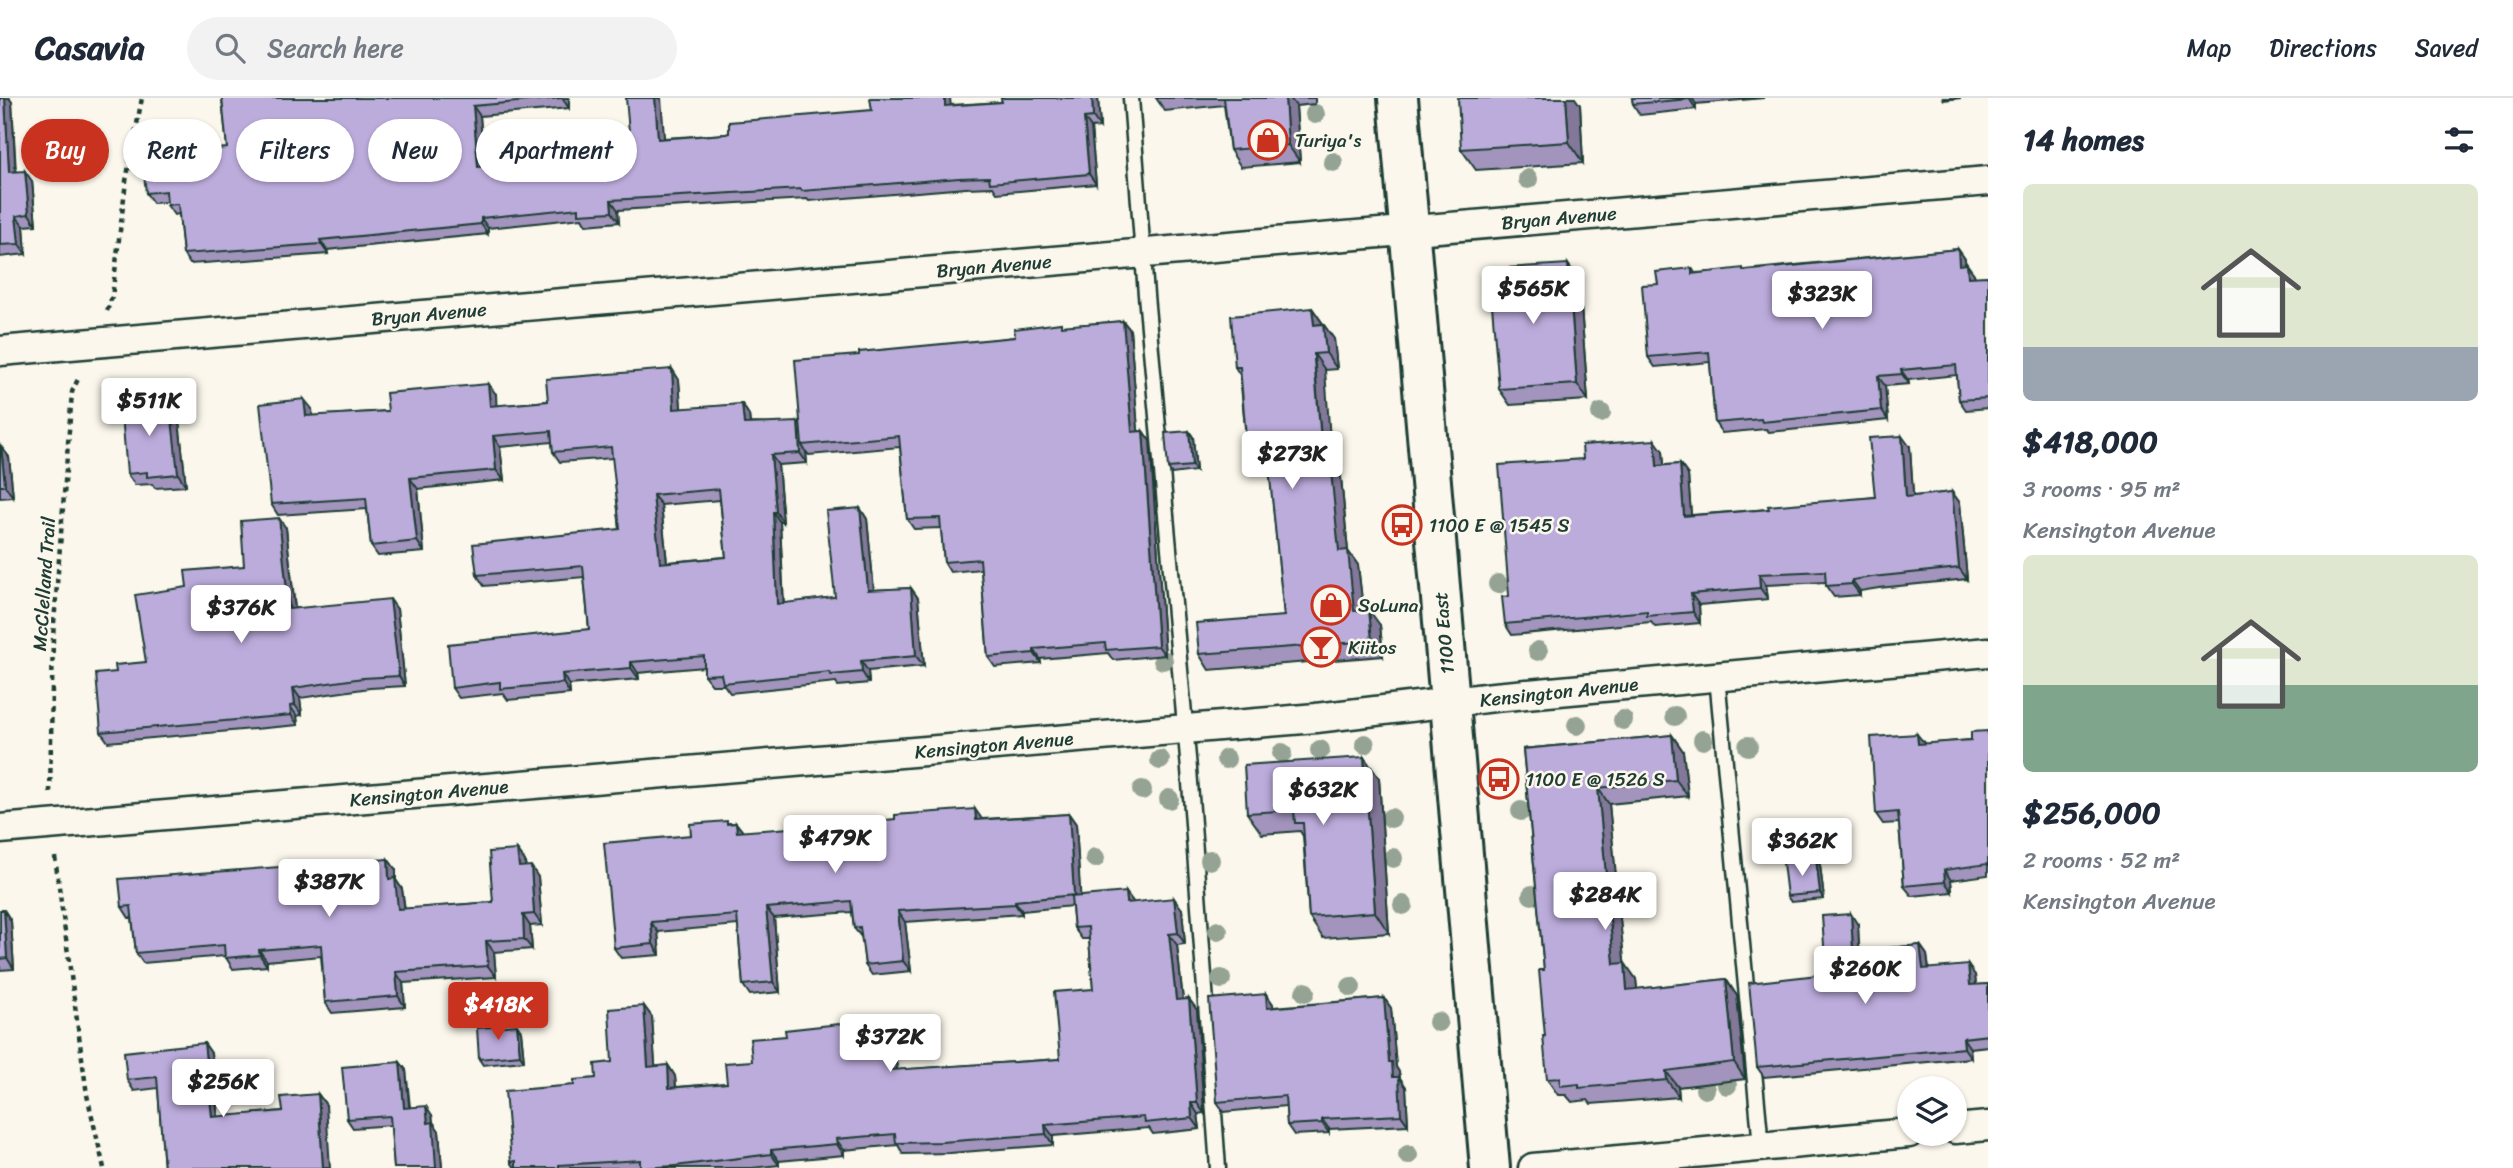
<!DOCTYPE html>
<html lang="en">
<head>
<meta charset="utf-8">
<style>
	:root { --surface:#fff; --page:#f2f2f3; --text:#1f2937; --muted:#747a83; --line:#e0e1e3; --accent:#c8321e }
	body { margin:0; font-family:Sriracha,sans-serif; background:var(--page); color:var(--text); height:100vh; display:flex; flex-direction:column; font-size:26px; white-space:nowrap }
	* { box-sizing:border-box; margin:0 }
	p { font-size:23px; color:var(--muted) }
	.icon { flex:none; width:38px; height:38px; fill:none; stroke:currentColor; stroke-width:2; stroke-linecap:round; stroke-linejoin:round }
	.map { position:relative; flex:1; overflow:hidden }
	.panel { display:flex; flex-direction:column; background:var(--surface); width:525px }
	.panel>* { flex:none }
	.top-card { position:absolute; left:21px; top:21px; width:665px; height:63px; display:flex; gap:14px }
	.controls { position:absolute; left:1897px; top:978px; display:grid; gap:14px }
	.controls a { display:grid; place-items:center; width:70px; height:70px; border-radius:50%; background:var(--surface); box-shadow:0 2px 5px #0004; font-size:35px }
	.price { position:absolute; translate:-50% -60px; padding:0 16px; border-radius:7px; background:#fff; color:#222; font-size:23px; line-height:46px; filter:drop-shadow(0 2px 4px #0008) }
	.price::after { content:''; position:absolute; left:50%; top:42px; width:21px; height:16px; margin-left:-10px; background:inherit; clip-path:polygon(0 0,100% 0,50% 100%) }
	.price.active { background:var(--accent); color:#fff }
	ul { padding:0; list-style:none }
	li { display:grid; align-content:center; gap:14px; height:371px; padding:0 35px }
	li span { display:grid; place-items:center; height:217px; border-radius:10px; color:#555 }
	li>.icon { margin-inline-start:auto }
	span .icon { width:126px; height:126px; fill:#fffc; stroke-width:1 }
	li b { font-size:30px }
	h2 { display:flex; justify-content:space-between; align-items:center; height:84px; padding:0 35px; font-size:30px }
	.pill { padding:0 24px; border-radius:32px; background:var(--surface); box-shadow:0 2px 5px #0004; font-size:24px; line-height:63px }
	.pill.active { background:var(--accent); color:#fff }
	header { display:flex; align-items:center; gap:42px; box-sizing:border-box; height:98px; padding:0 35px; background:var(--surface); border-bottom:2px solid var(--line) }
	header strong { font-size:33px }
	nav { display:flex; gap:38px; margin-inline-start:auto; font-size:24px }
	.search { width:490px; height:63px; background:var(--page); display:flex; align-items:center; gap:18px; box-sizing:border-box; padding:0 24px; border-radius:38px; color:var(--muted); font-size:26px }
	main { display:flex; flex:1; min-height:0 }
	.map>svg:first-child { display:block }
</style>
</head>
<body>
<header>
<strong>Casavia</strong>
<div class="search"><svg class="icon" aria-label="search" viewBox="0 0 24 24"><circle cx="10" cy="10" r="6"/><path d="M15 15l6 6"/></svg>Search here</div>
<nav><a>Map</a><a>Directions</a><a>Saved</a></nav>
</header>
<main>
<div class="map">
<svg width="1988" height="1070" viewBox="0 0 1988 1070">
	<rect width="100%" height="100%" fill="#fbf7ec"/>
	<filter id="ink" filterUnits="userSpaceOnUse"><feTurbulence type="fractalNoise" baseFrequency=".0143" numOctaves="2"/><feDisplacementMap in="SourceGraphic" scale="14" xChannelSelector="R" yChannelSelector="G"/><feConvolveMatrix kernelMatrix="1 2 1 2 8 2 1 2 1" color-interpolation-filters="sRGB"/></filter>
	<g filter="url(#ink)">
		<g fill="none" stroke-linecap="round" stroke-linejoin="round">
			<g stroke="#1f3d34" stroke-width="19">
				<g id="lane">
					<path d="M1131,0L1146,197L1189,671L1218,1070"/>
					<path d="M1717,579L1761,1048"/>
				</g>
			</g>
			<g stroke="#1f3d34" stroke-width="33">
				<g id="street">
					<path d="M0,253L1988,83"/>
					<path d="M0,731L1316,620L1494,599L1988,554"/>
					<path d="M1955,1031L1988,1028"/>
					<path d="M1533,1070L1909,1035"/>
				</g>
			</g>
			<g stroke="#1f3d34" stroke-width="44">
				<path id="secondary" d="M1398,0L1490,1070"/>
			</g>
			<g stroke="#1f3d34" stroke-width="4.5" stroke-dasharray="5 5" stroke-linecap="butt">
				<path d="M107,213L112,199L126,83L142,0"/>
				<path d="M50,695L53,538L72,294L79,279"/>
				<path d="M55,759L87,997L104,1070"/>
			</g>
			<use href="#lane" stroke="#fbf7ec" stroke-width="14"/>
			<use href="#street" stroke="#fbf7ec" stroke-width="28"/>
			<use href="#secondary" stroke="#fbf7ec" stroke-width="38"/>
		</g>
		<g fill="#94a393">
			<circle cx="1315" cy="16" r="10"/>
			<circle cx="1333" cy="64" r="10"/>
			<circle cx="1528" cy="81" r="10"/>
			<circle cx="1601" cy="315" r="10"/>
			<circle cx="1498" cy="486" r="10"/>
			<circle cx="1538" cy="553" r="10"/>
			<circle cx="1163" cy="562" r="10"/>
			<circle cx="1675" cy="618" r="10"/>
			<circle cx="1623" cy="622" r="10"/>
			<circle cx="1577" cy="627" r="10"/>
			<circle cx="1703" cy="642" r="10"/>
			<circle cx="1365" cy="646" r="10"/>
			<circle cx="1748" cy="648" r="10"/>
			<circle cx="1320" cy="652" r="10"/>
			<circle cx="1282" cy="655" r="10"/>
			<circle cx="1226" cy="661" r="10"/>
			<circle cx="1160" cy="662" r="10"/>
			<circle cx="1142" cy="692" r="10"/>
			<circle cx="1169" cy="701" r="10"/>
			<circle cx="1521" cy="713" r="10"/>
			<circle cx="1391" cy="720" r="10"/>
			<circle cx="1095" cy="760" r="10"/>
			<circle cx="1393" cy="760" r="10"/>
			<circle cx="1210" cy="762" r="10"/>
			<circle cx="1532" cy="797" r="10"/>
			<circle cx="1403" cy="807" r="10"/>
			<circle cx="1218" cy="833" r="10"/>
			<circle cx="1221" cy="881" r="10"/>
			<circle cx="1351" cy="889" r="10"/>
			<circle cx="1305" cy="894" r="10"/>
			<circle cx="1438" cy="924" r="10"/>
			<circle cx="1727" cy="987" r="10"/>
			<circle cx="1705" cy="991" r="10"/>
			<circle cx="1408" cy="1057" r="10"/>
		</g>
		<g fill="#a294bd" stroke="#1f3d34" stroke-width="2" fill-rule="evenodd">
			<path d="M0,0H9L12,4L16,74L32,83L36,127L24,128L26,156L0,159Z"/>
			<path d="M222,0H569V10L480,18L484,69L631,56L664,40L726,36L951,7L1002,4L1001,0H1098L1100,29L1091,30L1096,86L997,95L993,89L966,90L809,103L807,101L618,112L619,124L586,127L582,120L488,130V136L327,152L328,156L190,166L183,156L179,116L174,117L167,107V104L153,105L146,95L227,50Z"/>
			<path d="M1156,0H1315V6L1296,8L1300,64L1241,69L1230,52L1224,7L1165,13Z"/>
			<path d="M1632,0H1764L1696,6V11L1640,17L1633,6Z"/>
			<path d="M1943,0H1961L1944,2Z"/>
			<path d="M1580,7L1583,65L1476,72L1461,51Z"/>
			<path d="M1958,151L1965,161V166L1974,176L1975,179L1988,178V310L1966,312L1959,302L1957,277L1908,282L1909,286L1885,288L1888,322L1769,334L1766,331L1722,335L1715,325L1710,264L1655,269L1648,259L1658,186L1692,170L1695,175L1745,172Z"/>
			<path d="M1579,182L1588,302L1510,307L1499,291Z"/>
			<path d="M1312,210L1334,241L1337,271L1325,272L1324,278L1331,356L1340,369L1348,453L1358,467L1363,512L1380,527L1383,558L1209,572L1199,556L1284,518L1269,366L1258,367L1247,351L1240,277L1235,269Z"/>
			<path d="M1123,223L1130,232L1138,333H1143L1150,343L1165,557L1113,562L1108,555L1040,561L1041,565L995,569L988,559L981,471L950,474L944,464L941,430L914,431L907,421L900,349L809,357L806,354L807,365L778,367L783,424H780L784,506L835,499L860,410L867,421L874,492L911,490L918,500L924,568L868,573L869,585L838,588L836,584L730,595L724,587H712L704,577V569L638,575L639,581L569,587L570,596L508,602L503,595L459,600L452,590L589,531L584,479L484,488L477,477L620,431L613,360L560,364L553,354L552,344L500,349L504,382L418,391L424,454L378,458L371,448L367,411L278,417L271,406L312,311V318L388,313L496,296V308L548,303L672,271L679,282L681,311L742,306L749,317L750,325L800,327L859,257L1015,239L1063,228ZM720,402L726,459L667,464L661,407Z"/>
			<path d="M174,312L175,318L179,323L186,388L155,390L152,386L135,387L127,376Z"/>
			<path d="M1189,333L1193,339L1196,373L1172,376L1168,370Z"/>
			<path d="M0,348L9,359L13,399L0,400Z"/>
			<path d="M1910,349L1913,398L1952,394L1960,405L1967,481L1879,490L1860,493V497L1834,499L1826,488V484L1766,487L1768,501L1699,507L1700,525L1655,529L1651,524L1512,537L1505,526L1509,498L1583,361L1663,353L1664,367L1680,366L1688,377L1691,417L1769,411L1875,399Z"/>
			<path d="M286,430L295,511H397L405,588L370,590L300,600L302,617L297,618L298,627L108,644L101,634L116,574L146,564L187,489L244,468Z"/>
			<path d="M1988,633V777L1951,782L1952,794L1912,798L1904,788L1899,725L1883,726L1876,716L1924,646L1971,642Z"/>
			<path d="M1672,637L1683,653L1688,698L1609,706L1624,865L1636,881L1637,891L1726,881L1737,898L1745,981L1678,989L1679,999L1591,1006L1588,1002L1572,1004L1566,997H1558L1547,981L1544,872L1523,651Z"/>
			<path d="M1379,680L1389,835L1323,840L1309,819L1303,738L1300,733L1262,736L1247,715Z"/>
			<path d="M1069,716L1076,726L1080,798L1182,811L1185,846L1177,847L1183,902L1189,901L1197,912L1204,1015L1198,1016L1200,1031L1153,1036L1149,1030L1053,1038V1047L950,1055L903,1056L898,1047L844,1052V1057L779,1063V1067L752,1070H515L511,1064L574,987L596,980L612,964L644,908L652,919L655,969L668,967L675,978L676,989L727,985L752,963L893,932L897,972L1060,961L1093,891L1089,841H1082L1074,830L1072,808L1022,813V816L905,824L911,873L872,877L865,867L862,840L854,830L852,814L774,820L780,894L750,897L743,887L738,827L658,834L660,857L621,860L614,850L691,737L729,725H736L743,734L982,721Z"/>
			<path d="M517,752L525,763V768L538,779L542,827L530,828L532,851L494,854L496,879L403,885L405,909L332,915L325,904L321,858L267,863V868L233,871L225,858L143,865L136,855L132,820H129L122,809L388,761L396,772V782L402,791L405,811L493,804Z"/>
			<path d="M1816,761L1820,767L1824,801L1791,804L1787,798Z"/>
			<path d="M0,812H4L11,823L14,871L0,872Z"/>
			<path d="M1858,827L1859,853L1920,847L1927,857L1929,871L1975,877L1976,887L1988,886V948L1970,950L1971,960L1764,979L1757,969L1826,876Z"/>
			<path d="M1266,896L1273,906V909L1384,900L1391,910L1396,969L1399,974L1400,980L1406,989L1408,1027L1329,1031V1035L1294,1037L1287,1027L1286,1008L1224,1014L1217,1004Z"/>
			<path d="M521,933L524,963L483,967L479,961Z"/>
			<path d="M204,945L211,955L218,1019L283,1013L318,996L326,1007L164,1070L158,990L134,993L127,982Z"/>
			<path d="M400,964L406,972L410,1009L432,1017L433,1024L439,1033L442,1070H394L391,1027L353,1030L347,1021Z"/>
		</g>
		<g fill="#84789a" stroke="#1f3d34" stroke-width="2">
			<path d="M5,0H9L12,4L16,85L9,74Z"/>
			<path d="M562,0H569V10Z"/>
			<path d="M655,0H661L665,51L658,41Z"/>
			<path d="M945,0H950L952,18L945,8Z"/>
			<path d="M1092,0H1098L1100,29L1093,19Z"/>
			<path d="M1285,0H1290L1296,8L1300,64L1288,47Z"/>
			<path d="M1566,0H1575L1580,7L1583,65L1569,44Z"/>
			<path d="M1689,0H1692L1696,6V11Z"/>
			<path d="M473,8L480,18L485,79L478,69Z"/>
			<path d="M1084,20L1091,30L1096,86L1089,76Z"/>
			<path d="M25,73L32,83L36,127L29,116Z"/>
			<path d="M611,102L618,112L619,124L612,114Z"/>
			<path d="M16,118L24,128L26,156L19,146Z"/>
			<path d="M481,120L488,130V136L481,126Z"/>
			<path d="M320,142L327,152L328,156L321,146Z"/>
			<path d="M1958,151L1965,161L1966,177L1959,167Z"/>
			<path d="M1568,166L1579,182L1588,302L1577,286Z"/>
			<path d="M1967,166L1974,176L1975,189L1968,179Z"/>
			<path d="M1312,210L1323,226L1314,227Z"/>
			<path d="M1123,223L1130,232L1139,343L1132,334Z"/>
			<path d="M1323,226L1334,241L1337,271L1326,255Z"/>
			<path d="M1314,256L1325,272L1331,356L1340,369L1348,453L1358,467L1365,528L1354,513L1339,453L1322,354Z"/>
			<path d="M672,271L679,282L682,322L674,311Z"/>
			<path d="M1901,272L1908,282L1909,286L1902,276Z"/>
			<path d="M1878,278L1885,288L1888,322L1881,312Z"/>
			<path d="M488,286L496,296L497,319L490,308Z"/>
			<path d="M167,301L174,312L175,318L179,323L186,388L178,376Z"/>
			<path d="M304,301L312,311L314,329L306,318Z"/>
			<path d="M742,306L749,317L751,336L744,326Z"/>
			<path d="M798,324L805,334L802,347L806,354L807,365L800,355Z"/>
			<path d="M1143,333L1150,343L1165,557L1158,548Z"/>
			<path d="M1189,333L1193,339L1196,373L1192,368Z"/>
			<path d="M493,338L500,349L504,382L496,372Z"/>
			<path d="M1902,338L1910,349L1914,410L1906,399Z"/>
			<path d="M1655,342L1663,353L1665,379L1657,368Z"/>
			<path d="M1,348L9,359L13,399L5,388Z"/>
			<path d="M771,357L778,367L783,424L776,414Z"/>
			<path d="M1680,366L1688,377L1692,429L1684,418Z"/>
			<path d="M410,380L418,391L424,454L417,443Z"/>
			<path d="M1952,394L1960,405L1967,481L1959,470Z"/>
			<path d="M653,397L661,407L668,475L660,465Z"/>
			<path d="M860,410L867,421L875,503L868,492Z"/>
			<path d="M773,414L780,424L784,517L777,506Z"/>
			<path d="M279,420L286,430L296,521L289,511Z"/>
			<path d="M1759,476L1766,487L1768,501L1760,490Z"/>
			<path d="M1852,482L1860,493V497L1852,486Z"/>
			<path d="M911,490L918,500L924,568L916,558Z"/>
			<path d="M1691,496L1699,507L1700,525L1693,514Z"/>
			<path d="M390,501L397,511L405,588L399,578Z"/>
			<path d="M1369,512L1380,527L1383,558L1372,543Z"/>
			<path d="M1034,551L1040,561L1041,565L1034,555Z"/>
			<path d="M861,563L868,573L869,585L862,574Z"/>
			<path d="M631,564L638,575L639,581L631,570Z"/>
			<path d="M562,576L569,587L570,596L563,585Z"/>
			<path d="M293,590L300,600L302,617L295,607Z"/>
			<path d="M290,608L297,618L298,627L291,617Z"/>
			<path d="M1917,636L1925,646H1918Z"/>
			<path d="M1672,637L1683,653L1688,698L1676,682Z"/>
			<path d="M1364,659L1379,680L1389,835L1375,814Z"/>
			<path d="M1598,690L1609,706L1626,882L1614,866Z"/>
			<path d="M975,711L982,721L983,732L976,722Z"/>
			<path d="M1069,716L1076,726L1081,807L1074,797Z"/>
			<path d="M736,725L744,735L737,734Z"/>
			<path d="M517,752L525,763L526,780L519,769Z"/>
			<path d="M388,761L396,772V782L402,791L406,822L398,811L389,781Z"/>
			<path d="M1816,761L1820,767L1824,801L1820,795Z"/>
			<path d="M531,768L538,779L542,827L534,816Z"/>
			<path d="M1944,772L1951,782L1952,794L1945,784Z"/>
			<path d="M1126,794L1134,805H1127Z"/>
			<path d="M1174,800L1182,811L1185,846L1178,835Z"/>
			<path d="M1015,803L1022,813V816L1015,806Z"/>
			<path d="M766,810L774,820L780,894L773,884Z"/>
			<path d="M4,812L11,823L14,871L7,860Z"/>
			<path d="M898,813L905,824L911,873L903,863Z"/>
			<path d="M1851,816L1858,827L1860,863L1853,853Z"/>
			<path d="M523,817L530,828L532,851L524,841Z"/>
			<path d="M651,824L658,834L660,857L653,846Z"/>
			<path d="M1169,836L1177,847L1184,913L1176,902Z"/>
			<path d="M486,843L494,854L496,879L488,868Z"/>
			<path d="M1920,847L1927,857L1930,881L1923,871Z"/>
			<path d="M259,852L267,863V868L260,857Z"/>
			<path d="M1625,865L1636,881L1639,908L1627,892Z"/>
			<path d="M1968,867L1975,877L1977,898L1970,887Z"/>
			<path d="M396,874L403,885L405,909L398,898Z"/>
			<path d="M1726,881L1737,898L1745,981L1734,964Z"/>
			<path d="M1266,896L1273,906L1274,920L1267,910Z"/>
			<path d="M1384,900L1391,910L1396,969L1399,974L1400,980L1406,989L1408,1027L1401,1017L1389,964Z"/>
			<path d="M1189,901L1197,912L1204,1015L1197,1005Z"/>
			<path d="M644,908L652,919L656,980L648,969Z"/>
			<path d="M885,921L893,932L898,983L891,972Z"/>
			<path d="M517,927L521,933L524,963L520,957Z"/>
			<path d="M1963,940L1970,950L1971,960L1964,950Z"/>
			<path d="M204,945L211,955L219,1030L212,1019Z"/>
			<path d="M400,964L406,972L410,1019L404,1010Z"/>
			<path d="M668,967L675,978L677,1001L669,990Z"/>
			<path d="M1666,973L1678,989L1679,999L1667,982Z"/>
			<path d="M318,996L326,1007L330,1070H323Z"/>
			<path d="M1191,1005L1198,1016L1200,1031L1192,1020Z"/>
			<path d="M426,1008L432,1017L433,1024L439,1033L442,1070H436L428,1025Z"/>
			<path d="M1322,1021L1329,1031V1035L1322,1025Z"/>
			<path d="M1045,1027L1053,1038V1047L1046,1036Z"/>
			<path d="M836,1041L844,1052V1057L837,1046Z"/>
			<path d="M771,1052L779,1063V1067L771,1056Z"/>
		</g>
		<g fill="#bcacdc" stroke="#1f3d34" stroke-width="2" fill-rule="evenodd">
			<path d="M0,0H5L9,74L25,73L29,116L16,118L19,146L0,147Z"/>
			<path d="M222,0H562L473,8L478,69L631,56L626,0H655L658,41L726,36L729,35V24L872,12L870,0H945V8L1002,4L1001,0H1092L1093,19L1084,20L1089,76L990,85L989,79L959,80L802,93L801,91L611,102L612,114L579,116V110L481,120V126L320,142L321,146L183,156L178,106L167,107L166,93L146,95L142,57L227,50Z"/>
			<path d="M1224,0H1285L1288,47L1230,52Z"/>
			<path d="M1458,0H1566L1569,44L1461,51Z"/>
			<path d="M1632,0H1689V1L1633,6Z"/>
			<path d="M1958,151L1959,167L1967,166L1968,179L1988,178V300L1959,302L1956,267L1901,272L1902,276L1878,278L1881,312L1762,324L1761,321L1715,325L1709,254L1648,259L1642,187L1658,186L1656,174L1692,170V176L1743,170V173Z"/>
			<path d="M1568,166L1577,286L1499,291L1489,171Z"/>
			<path d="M1312,210L1314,227L1323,226L1326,255L1314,256V262L1322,354L1329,353L1339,453L1348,452L1354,513L1369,512L1372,543L1199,556L1196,525L1284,518L1267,350L1247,351L1240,269H1235L1231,218Z"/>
			<path d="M1123,223L1132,334L1143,333L1158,548L1106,552L1105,545L1034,551V555L988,559L980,461L944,464L940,420L907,421L899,338L802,347L795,262L859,257V254L1015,239L1014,231L1061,225V228Z"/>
			<path d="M672,271L674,311L742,306L744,326L798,324L800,355L771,357L776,414H773L777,506L835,499L826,413L860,410L868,492L911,490L916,558L861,563L862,574L831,577L830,574L723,585L721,576L704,577V558L631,564V570L562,576L563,585L500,591V584L452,590L448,546L589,531L583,468L477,477L473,446L620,431L611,349L553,354L551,333L493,338L496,372L410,380L417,443L371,448L366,400L271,406L260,306L304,301L306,318L388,313L386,295L488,286L490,308L548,303L546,281ZM719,391L726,459L660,465L653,397Z"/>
			<path d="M167,301V312H171L178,376L147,379V374L127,376L121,305Z"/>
			<path d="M1189,333L1192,368L1168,370L1165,335Z"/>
			<path d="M1902,338L1906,399L1952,394L1959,470L1872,479L1852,482V486L1826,488L1825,473L1759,476L1760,490L1691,496L1693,514L1647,518V513L1505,526L1502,499L1509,498L1499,367L1583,361L1582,347L1655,342L1657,368L1680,366L1684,418L1769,411L1768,408L1875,399L1869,340Z"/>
			<path d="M0,348H1L5,388H0Z"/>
			<path d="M279,420L289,511L390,501L399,578L363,580L293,590L295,607L290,608L291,617L101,634L96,576L116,574L115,567L146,564L135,497L187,489L185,473L244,468L241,423Z"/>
			<path d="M1988,633V766L1944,772L1945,784L1904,788L1898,714L1876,716L1871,639L1917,636L1918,646L1971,642V634Z"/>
			<path d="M1672,637L1676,682L1598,690L1614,866L1625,865L1627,892L1726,881L1734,964L1666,973L1667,982L1579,990V986L1560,988V980L1547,981L1543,938H1545L1539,872H1544L1523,651Z"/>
			<path d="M1364,659L1375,814L1309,819L1303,725H1295L1294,712L1247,715L1244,667Z"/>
			<path d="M975,711L976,722L1069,716L1074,797L1015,803V806L898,813L903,863L865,867L860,829L854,830L851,803L766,810L773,884L743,887L737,817L651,824L653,846L614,850L604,745L691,737L690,726L727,723V726L736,725L737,734L867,724L895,721V717Z"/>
			<path d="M517,752L519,769L531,768L534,816L523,817L524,841L486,843L488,868L396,874L398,898L325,904L321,847L259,852L260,857L225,860L224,847L136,855L131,808L122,809L119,781L388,761L389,781L395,780L398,811L493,804L489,754Z"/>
			<path d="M1816,761L1820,795L1787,798L1783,765Z"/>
			<path d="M1126,794L1127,805L1174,800L1178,835L1169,836L1176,902L1189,901L1197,1005H1191L1192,1020L1145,1025L1144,1019L1045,1027L1046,1036L942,1044L896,1045L895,1036L836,1041L837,1046L771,1052V1056L675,1068L642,1070H640V1062L559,1067V1070H516V1063L511,1064L505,993L574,987V982L596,980L595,966L612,964L609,911L644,908L648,969L668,967L669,990L727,985L725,965L752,963L750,941L786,938L785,932L885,921L891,972L1060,961L1054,894L1093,891L1088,829L1074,830L1071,799Z"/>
			<path d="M0,812H4L7,860L0,861Z"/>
			<path d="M1851,816L1853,853L1920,847L1923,871L1968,867L1970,887L1988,886V937L1963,940L1964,950L1757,969L1749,885L1826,876L1822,818Z"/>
			<path d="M1266,896L1267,910L1384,900L1389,964H1392L1393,979H1399L1401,1017L1322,1021V1025L1287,1027L1285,998L1217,1004L1209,901Z"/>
			<path d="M517,927L520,957L479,961L477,930Z"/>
			<path d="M204,945L212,1019L283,1013L281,999L318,996L323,1070H164L157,979L127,982L124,954Z"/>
			<path d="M400,964L404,1010L426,1008L428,1025L433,1024L436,1070H394L390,1018L347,1021L342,969Z"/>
		</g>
	</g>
	<defs>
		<g id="shop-ring" transform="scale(2.0125)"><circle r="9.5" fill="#fbf7ec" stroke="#c8321e" stroke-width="1.5"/><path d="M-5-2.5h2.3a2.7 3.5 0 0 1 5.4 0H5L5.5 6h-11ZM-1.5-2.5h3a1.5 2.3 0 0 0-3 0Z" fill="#c8321e"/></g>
		<g id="bus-ring" transform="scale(2.0125)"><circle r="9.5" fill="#fbf7ec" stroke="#c8321e" stroke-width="1.5"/><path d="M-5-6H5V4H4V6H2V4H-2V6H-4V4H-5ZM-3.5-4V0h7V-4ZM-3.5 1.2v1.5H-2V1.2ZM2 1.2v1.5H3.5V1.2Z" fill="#c8321e"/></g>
		<g id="bar-ring" transform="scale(2.0125)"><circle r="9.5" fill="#fbf7ec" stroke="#c8321e" stroke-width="1.5"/><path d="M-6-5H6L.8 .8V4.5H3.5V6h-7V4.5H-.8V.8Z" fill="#c8321e"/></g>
	</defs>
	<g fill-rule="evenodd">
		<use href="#shop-ring" x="1268" y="42"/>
		<use href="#bus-ring" x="1402" y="427"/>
		<use href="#shop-ring" x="1331" y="507"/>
		<use href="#bar-ring" x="1321" y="549"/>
		<use href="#bus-ring" x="1499" y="681"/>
	</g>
	<g text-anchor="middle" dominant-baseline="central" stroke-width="5" stroke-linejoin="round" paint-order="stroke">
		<g font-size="19" fill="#1f3d34" stroke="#fbf7ec" text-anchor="start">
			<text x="1295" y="42">Turiya's</text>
			<text x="1429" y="427">1100 E @ 1545 S</text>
			<text x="1358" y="507">SoLuna</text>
			<text x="1348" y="549">Kiitos</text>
			<text x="1526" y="681">1100 E @ 1526 S</text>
		</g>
		<g font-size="19" fill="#1f3d34" stroke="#fbf7ec">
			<text transform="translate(1559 120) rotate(-5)">Bryan Avenue</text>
			<text transform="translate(994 168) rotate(-5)">Bryan Avenue</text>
			<text transform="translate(429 216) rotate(-5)">Bryan Avenue</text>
			<text transform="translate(44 486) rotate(-86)">McClelland Trail</text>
			<text transform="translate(1444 535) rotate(-95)">1100 East</text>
			<text transform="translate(1559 594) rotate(-6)">Kensington Avenue</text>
			<text transform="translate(994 647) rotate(-5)">Kensington Avenue</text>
			<text transform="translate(429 695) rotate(-5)">Kensington Avenue</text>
		</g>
	</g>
</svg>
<div class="controls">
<a><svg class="icon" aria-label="layers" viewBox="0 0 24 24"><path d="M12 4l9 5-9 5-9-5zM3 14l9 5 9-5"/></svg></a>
</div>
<b class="price" style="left:1533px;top:228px">$565K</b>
<b class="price" style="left:1822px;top:233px">$323K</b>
<b class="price" style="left:149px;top:340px">$511K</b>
<b class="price" style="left:1292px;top:393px">$273K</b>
<b class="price" style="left:241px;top:547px">$376K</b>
<b class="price" style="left:1323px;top:729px">$632K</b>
<b class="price" style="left:835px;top:777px">$479K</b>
<b class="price" style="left:1802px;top:780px">$362K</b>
<b class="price" style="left:329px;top:821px">$387K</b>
<b class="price" style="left:1605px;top:834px">$284K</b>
<b class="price" style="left:1865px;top:908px">$260K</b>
<b class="price active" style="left:498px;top:944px">$418K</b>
<b class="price" style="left:890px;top:976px">$372K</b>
<b class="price" style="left:223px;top:1021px">$256K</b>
<div class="top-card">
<a class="pill active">Buy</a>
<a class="pill">Rent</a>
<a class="pill">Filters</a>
<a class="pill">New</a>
<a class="pill">Apartment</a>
</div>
</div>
<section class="panel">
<h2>14 homes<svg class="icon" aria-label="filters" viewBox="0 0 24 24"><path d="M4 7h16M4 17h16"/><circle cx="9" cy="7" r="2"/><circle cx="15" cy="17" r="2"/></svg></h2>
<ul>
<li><span style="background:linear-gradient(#dfe7d0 75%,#9aa5b1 0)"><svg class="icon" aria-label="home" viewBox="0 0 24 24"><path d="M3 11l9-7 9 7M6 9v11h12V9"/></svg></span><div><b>$418,000</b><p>3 rooms · 95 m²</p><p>Kensington Avenue</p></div></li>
<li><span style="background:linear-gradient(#dfe7d0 60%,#7fa58c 0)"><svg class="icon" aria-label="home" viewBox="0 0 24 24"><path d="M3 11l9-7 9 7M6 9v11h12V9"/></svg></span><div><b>$256,000</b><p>2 rooms · 52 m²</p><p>Kensington Avenue</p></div></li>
</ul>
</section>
</main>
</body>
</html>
